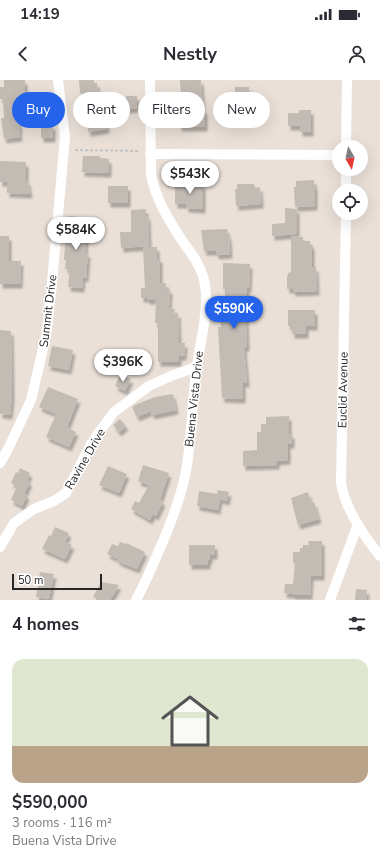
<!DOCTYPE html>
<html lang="en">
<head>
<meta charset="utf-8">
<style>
	:root { --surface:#fff; --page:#f7f7f7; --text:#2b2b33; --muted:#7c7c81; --line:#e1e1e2; --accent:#2563eb }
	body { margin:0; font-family:"Nunito Sans",sans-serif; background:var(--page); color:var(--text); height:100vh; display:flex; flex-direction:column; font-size:15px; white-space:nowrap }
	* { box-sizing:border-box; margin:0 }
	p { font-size:13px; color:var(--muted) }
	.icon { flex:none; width:22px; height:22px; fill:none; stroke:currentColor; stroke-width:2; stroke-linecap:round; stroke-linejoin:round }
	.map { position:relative; height:520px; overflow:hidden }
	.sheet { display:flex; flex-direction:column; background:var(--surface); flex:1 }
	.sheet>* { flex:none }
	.guide { position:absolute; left:12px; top:12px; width:356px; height:36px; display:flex; gap:8px }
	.needle { width:26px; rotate:171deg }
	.controls { position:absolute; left:332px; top:60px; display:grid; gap:8px }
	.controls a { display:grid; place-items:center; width:36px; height:36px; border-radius:50%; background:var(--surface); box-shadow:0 4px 16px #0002; font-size:20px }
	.scale { position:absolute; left:12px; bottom:10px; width:90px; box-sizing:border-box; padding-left:4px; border:2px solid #272727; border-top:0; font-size:11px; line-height:14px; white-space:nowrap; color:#272727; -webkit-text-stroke:3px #fff; paint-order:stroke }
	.price { position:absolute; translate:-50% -34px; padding:0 9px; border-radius:14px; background:#fff; color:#222; font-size:13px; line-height:26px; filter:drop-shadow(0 1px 2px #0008) }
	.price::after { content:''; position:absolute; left:50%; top:24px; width:12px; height:9px; margin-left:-6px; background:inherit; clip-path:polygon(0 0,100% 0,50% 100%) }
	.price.selected { background:var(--accent); color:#fff }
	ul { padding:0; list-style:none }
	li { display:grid; align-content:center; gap:8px; height:212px; padding:0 12px }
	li+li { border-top:1px solid var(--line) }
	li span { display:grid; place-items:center; height:124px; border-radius:12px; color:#555 }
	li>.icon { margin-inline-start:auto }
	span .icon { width:72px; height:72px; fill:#fffc; stroke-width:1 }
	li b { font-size:17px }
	h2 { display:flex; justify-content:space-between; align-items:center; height:48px; padding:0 12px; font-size:17px }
	.pill { padding:0 14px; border-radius:18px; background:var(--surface); box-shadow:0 4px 16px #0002; font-size:14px; line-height:36px }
	.pill.selected { background:var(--accent); color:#fff }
	.status { display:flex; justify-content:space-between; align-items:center; height:28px; padding:0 20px; background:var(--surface); direction:ltr }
	.status svg { height:11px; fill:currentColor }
	header { display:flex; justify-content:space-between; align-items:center; height:52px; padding:0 12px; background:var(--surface); font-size:18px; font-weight:700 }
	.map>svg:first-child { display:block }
</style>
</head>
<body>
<div class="status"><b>14:19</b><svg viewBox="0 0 49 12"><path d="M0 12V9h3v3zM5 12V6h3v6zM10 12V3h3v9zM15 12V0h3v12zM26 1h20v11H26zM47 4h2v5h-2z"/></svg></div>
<header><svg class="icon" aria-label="back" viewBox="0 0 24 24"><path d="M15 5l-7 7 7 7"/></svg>Nestly<svg class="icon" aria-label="person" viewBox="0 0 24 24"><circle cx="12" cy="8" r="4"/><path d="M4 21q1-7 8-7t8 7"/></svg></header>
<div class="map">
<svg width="380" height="520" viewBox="0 0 380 520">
	<defs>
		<filter id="shadow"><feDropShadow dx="2.5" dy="4.5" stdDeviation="1" flood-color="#0004"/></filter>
	</defs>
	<rect width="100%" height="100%" fill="#eae0d8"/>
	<g fill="#c2bcb4" filter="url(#shadow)">
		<path d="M4,0H25V19H19V21L16,22L20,49H19L20,57L4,59L1,38H4L3,19H0V7H4Z"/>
		<path d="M79,0H94V3H97L99,28H105L107,49L88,52L87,40H85L82,13H80Z"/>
		<path d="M180,0H201L203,30H205V47H179V30H182Z"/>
		<path d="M235,7H249V36H238V19H235Z"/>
		<path d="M126,16H137V28L126,29Z"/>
		<path d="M299,30H311V52H300V46H288V33H299Z"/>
		<rect x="41" y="45" width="12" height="13"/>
		<path d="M83,76H100V78L109,79V93L82,92Z"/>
		<path d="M0,81L26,82V101H28L30,114L7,113V102H0Z"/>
		<path d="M314,100V105H315V126L295,127L294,107H296V101Z"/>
		<path d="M175,104H203V129L186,128V124H175Z"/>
		<path d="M237,104H254L255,108L260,107L261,124L236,126L235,109H237Z"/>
		<rect x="108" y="106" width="20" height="17"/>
		<path d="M285,128L297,129V154L272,156V144L285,143Z"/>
		<path d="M146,129V136H148L149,166L121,168L120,152H131V130Z"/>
		<path d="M69,136L87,138L85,173H88L86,198L83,197L82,208L68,207L70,189H65L66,180H64L66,151H68Z"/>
		<path d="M227,149L228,156H229L230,174L216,175V171H204L201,150Z"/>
		<path d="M0,156H9V181H21L20,204H0Z"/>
		<path d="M291,156L303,157V161H310V164L312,165V187H316L317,211L293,212V209H287V195L288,196V193L291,192Z"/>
		<path d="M143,167H157V178H160V203H166V209H170L169,228L175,229L174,233H178L179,263H185L184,276H179V282H158V243H155L156,220H147V218H141V208H145Z"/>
		<path d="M223,183L250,184L249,208H247V237H246L247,267H244L247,303H243V319L222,318L218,247H221L220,230H225V209H223Z"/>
		<path d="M288,230H315V246H306V254H292V246H288Z"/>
		<path d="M0,250L11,251L12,316L10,335L0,334Z"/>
		<path d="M52,266L73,270L69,290L48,286Z"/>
		<path d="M120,295L131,299L125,311L115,306Z"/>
		<path d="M48,307L78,319L67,347L76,352L69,367L46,357L56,334L39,327Z"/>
		<path d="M173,314L176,330L152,335L151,331L137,337L132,327L135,325L155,317Z"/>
		<path d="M289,336V354H292V364H288V380L277,381V385L243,386V371L257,370V352H261V344H266V337Z"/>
		<path d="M120,339L126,346L119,352L113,345Z"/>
		<path d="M143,385L169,393L160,420L163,422L156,436L153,434L150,440L131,429L135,421L139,423L149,405L138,401Z"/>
		<path d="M108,386L127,394L119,413L99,405Z"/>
		<path d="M20,388L30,393L27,401L30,402L24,414L27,415L22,426L11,420L17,406L11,403L16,392L18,393Z"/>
		<path d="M218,410L229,412L227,421L220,419L218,430L197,426L199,411L217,414Z"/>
		<path d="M308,412L311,423L314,422L319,439L298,445L291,418Z"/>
		<path d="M55,447L69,453L65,462L72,465L65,479L42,469L49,455L51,456Z"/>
		<path d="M308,461H322V496H311L310,515H293V514L284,513L285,504H293L295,483H293V472H300V468H303V465H309Z"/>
		<path d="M120,462L126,464V463L145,472L137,489L117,481L118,479L107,474L112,464L118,466Z"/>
		<path d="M189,465H215V475H210V480H208V485H189Z"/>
		<path d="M40,492L54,494L49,519L36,517Z"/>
		<path d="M101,502L119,505L110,520H99L93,517Z"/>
		<path d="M356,509L367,510L366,520H355Z"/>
	</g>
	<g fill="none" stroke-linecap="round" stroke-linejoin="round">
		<path stroke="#c3c3c3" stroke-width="2" stroke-dasharray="3 2" stroke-linecap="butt" d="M75,70L139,71"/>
		<g stroke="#fff" stroke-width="10">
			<path d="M346,67L347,0"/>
			<path d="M150,74L339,75"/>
			<path d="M346,111V89"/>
			<path d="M346,133L341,402C344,428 364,456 380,476"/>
			<path d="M0,383L8,369L31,320L46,256L51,213L65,57L58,0"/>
			<path d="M0,467L14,443L34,429L54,421L66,413L92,362L114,332L149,306L171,296L196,287"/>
			<path d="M136,520C147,500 155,480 164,459C174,435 183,411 187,385C192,352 192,318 197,285C201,257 211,224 203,196C199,183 191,173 183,162C169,140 156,121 151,94L150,0"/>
			<path d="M330,520L358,444"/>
		</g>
	</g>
	<g text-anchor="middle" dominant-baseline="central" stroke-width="3" stroke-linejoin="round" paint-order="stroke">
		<g font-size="12" fill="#272727" stroke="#fff">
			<text transform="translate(48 231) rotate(-83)">Summit Drive</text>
			<text transform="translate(343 310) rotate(-89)">Euclid Avenue</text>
			<text transform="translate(194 319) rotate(-84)">Buena Vista Drive</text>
			<text transform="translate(85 379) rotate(-60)">Ravine Drive</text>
		</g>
	</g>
</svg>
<div class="controls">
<a><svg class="needle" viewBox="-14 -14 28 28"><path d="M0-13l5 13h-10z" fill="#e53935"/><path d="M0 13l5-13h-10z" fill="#7c7c81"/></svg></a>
<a><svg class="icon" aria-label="locate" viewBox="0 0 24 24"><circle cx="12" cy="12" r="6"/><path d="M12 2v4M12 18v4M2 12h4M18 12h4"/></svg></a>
</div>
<div class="scale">50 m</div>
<b class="price" style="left:190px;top:115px">$543K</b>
<b class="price" style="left:76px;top:171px">$584K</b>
<b class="price selected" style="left:234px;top:250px">$590K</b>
<b class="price" style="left:123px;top:303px">$396K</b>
<div class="guide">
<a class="pill selected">Buy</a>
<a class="pill">Rent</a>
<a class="pill">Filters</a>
<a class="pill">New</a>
</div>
</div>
<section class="sheet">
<h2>4 homes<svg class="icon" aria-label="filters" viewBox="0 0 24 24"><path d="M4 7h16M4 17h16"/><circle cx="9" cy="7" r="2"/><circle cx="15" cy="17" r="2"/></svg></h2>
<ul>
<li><span style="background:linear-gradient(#dfe7d0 70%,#b9a48a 0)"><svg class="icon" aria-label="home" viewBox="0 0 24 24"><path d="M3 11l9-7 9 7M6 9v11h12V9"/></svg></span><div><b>$590,000</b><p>3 rooms · 116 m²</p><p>Buena Vista Drive</p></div></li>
</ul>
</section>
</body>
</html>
